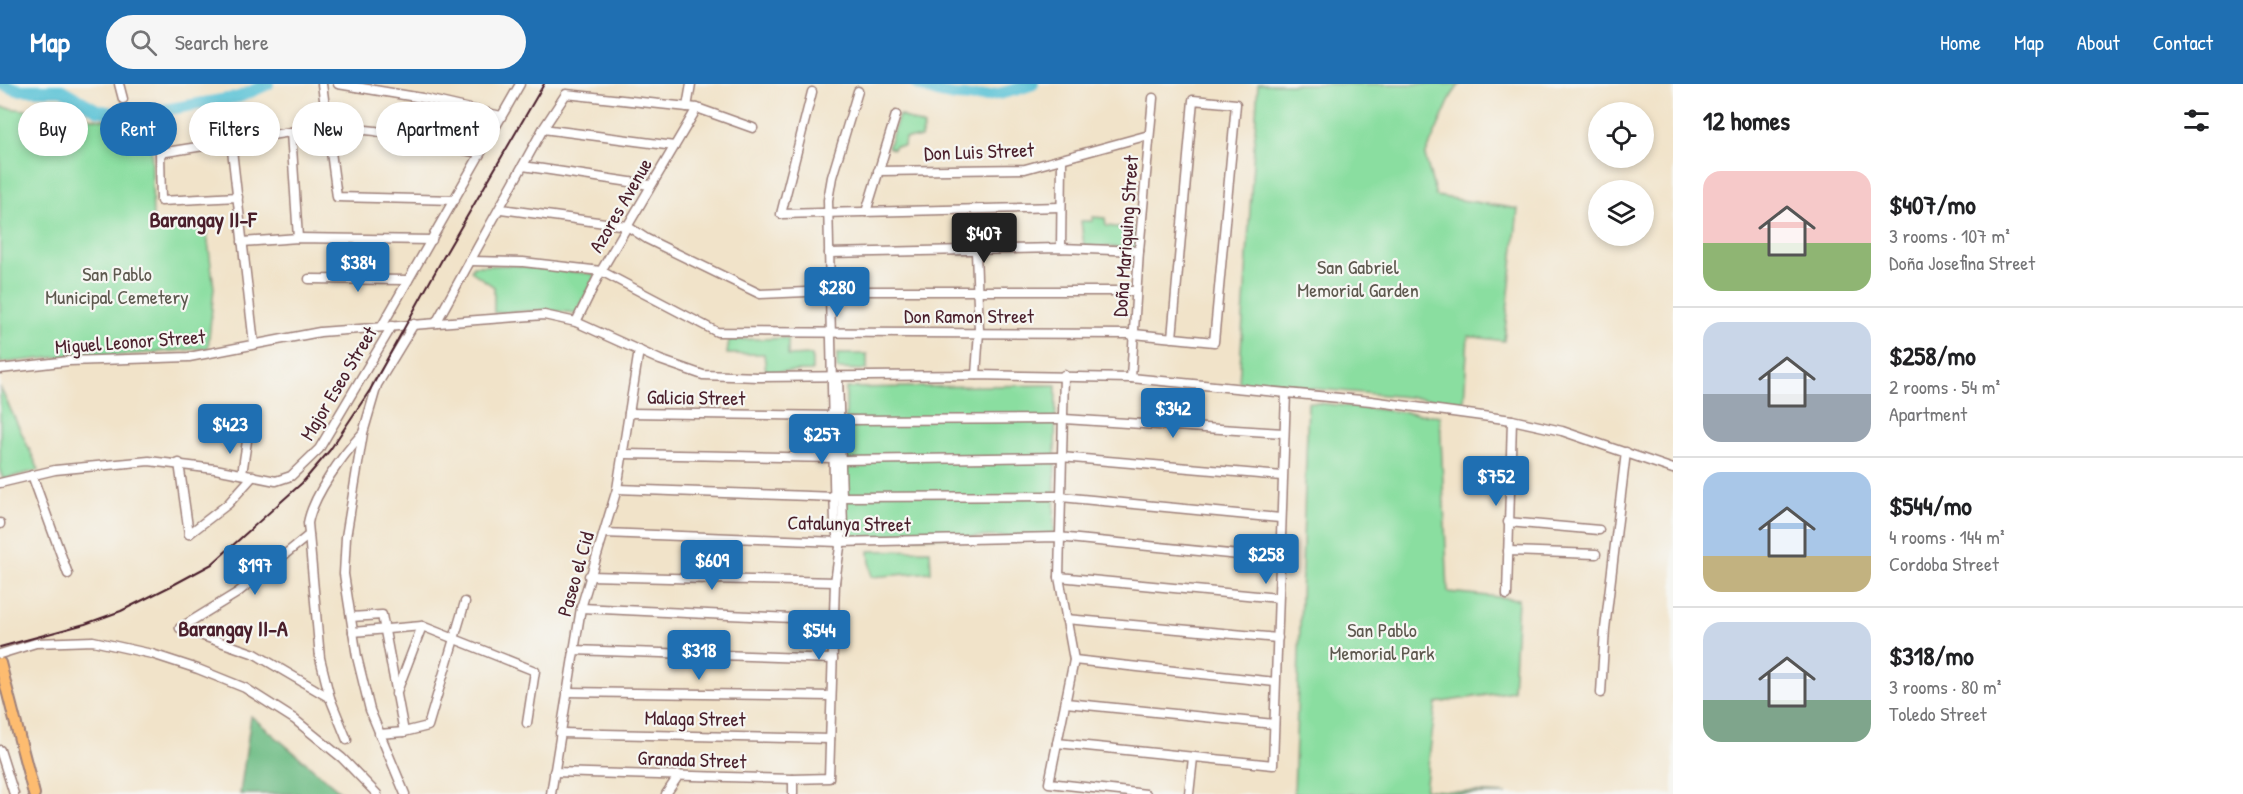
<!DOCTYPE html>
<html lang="en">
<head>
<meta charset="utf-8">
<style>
	:root { --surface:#fff; --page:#f6f6f6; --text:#202124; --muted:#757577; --line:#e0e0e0; --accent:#1f6fb2 }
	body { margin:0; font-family:"Patrick Hand",sans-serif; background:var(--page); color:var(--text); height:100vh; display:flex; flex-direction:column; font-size:22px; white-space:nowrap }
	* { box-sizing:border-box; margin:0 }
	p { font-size:20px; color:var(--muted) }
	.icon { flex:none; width:33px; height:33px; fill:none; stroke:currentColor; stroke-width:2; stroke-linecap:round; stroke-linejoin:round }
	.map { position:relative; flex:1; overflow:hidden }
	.details { display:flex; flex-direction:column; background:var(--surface); width:570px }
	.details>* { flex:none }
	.guide { position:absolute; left:18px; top:18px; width:570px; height:54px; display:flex; gap:12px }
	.tools { position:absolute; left:1588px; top:18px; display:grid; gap:12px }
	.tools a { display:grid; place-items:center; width:66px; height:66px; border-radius:50%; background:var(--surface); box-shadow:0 3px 9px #0003; font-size:30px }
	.price { position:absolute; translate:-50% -51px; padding:0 14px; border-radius:6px; background:var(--accent); color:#fff; font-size:20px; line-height:39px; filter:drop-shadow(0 2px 3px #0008) }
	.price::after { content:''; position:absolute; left:50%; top:36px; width:18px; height:14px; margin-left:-9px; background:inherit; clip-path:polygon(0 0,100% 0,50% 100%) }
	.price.active { background:#222; color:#fff }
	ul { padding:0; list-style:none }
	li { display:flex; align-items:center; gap:18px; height:150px; padding:0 30px }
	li+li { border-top:2px solid var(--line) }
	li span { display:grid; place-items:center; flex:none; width:168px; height:120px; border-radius:18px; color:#555 }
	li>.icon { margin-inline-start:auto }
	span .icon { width:72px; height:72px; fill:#fffc; stroke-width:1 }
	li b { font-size:26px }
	h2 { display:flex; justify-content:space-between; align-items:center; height:72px; padding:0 30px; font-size:26px }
	.chip { padding:0 21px; border-radius:27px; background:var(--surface); box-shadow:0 3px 9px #0003; font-size:21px; line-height:54px }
	.chip.active { background:var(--accent); color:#fff }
	header { display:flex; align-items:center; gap:36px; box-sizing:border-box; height:84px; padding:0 30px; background:var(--accent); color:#fff }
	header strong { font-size:28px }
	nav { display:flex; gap:33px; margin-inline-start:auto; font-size:21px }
	.search { width:420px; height:54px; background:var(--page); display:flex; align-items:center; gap:15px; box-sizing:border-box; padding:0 21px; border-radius:33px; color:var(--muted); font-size:22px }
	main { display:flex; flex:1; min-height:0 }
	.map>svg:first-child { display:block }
</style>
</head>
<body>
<header>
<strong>Map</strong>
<div class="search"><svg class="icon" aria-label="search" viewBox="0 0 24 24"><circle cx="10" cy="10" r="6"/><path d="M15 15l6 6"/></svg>Search here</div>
<nav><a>Home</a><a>Map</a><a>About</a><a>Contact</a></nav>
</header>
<main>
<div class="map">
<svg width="1673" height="710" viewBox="0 0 1673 710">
	<rect width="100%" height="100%" fill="#f6f6f2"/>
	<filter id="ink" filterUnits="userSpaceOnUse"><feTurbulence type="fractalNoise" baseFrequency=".0167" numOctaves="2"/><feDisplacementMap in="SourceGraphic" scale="12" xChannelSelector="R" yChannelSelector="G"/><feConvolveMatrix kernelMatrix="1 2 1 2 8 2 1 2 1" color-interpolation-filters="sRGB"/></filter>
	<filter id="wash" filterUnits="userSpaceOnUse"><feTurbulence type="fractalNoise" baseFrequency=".008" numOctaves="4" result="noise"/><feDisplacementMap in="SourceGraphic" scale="24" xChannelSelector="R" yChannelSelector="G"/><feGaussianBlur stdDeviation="1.35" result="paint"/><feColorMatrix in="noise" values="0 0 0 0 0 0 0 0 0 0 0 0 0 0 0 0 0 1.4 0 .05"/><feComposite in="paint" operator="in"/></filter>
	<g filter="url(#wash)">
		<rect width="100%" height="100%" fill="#f1e3c9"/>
		<g fill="#8adea0" stroke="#6a7e66" stroke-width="1.5">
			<path d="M1258,0H1460L1452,11L1425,72L1436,112L1518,125L1504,257L1468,252L1464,318L1239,298Z"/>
			<path d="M0,23L151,41L153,140L206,142L214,204L208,264L89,274L86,267L79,274L68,272L0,279Z"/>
			<path d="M899,31L924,42L921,54H905L904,62H895L893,65L888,63Z"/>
			<path d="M1093,133L1105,134L1106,142L1137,145L1135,164L1084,162L1081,137H1093Z"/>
			<path d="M513,181L594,190L595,193L576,229L545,226L494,229V203L471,187L473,182Z"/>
			<path d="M788,254V272L812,271V287L766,288L764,270H727L729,256Z"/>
			<path d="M837,270H867V286L837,285Z"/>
			<path d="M1056,301L1054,452L845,454L846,304Z"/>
			<path d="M0,303L39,386L3,395L0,387Z"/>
			<path d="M1308,318L1440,332L1448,508L1518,515L1513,607L1436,619L1425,706L1507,710H1294Z"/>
			<path d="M930,466L931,488L871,493L869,467Z"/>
		</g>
		<path fill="#6fbd86" stroke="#5c6e58" stroke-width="1.5" d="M251,632L343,710H240Z"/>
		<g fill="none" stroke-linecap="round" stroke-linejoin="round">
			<g stroke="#5ac2d6" stroke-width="12">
				<path d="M1,0L18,6H62L97,26L129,32L239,13L268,0"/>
				<path d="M917,0C955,20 994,14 1033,0"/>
			</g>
		</g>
	</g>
	<g filter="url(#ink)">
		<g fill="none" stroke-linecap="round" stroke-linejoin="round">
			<g stroke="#9e817a" stroke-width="11">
				<g id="minor">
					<path d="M119,0L123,15"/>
					<path d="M322,0L337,113L455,116"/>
					<path d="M338,0L422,14L501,32"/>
					<path d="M812,8L781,130L1061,123"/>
					<path d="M687,23L691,0"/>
					<path d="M543,45L674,62"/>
					<path d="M291,48L298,154"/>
					<path d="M231,57L254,260"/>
					<path d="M523,82L650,101"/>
					<path d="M878,87L1025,85L1149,51"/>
					<path d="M238,113L161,117L160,69L328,42L375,47L479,69"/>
					<path d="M501,125L627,142L647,155L760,210L830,207H1136"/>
					<path d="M866,128L896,31"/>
					<path d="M242,158L298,154L432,156"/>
					<path d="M1061,164L1062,77"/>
					<path d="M976,168L979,247L976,291"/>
					<path d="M829,169L1061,164L1139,167"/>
					<path d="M470,177L523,178L601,187L717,248L1134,250L1214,258L1236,20L1193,16L1172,254"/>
					<path d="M309,195L408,196"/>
					<path d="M576,238L601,187L697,24"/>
					<path d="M436,239L543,45L566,10L697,24L753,44"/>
					<path d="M382,242L520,0"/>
					<path d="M0,285L69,277L189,273L320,248L544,231L576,238L660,276L703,291L758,293L976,291L1131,294L1371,317L1512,336L1562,347L1673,385"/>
					<path d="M1064,291L1059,493L1074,576L1049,699L1146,710"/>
					<path d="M1131,294L1139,167L1153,14"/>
					<path d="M629,329L834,332"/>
					<path d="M1064,335L1284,349"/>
					<path d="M841,336L1058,335"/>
					<path d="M625,370L835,374"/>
					<path d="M1061,373L1282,392"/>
					<path d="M842,376L1057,373"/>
					<path d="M179,379L189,450"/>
					<path d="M242,390L247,357"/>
					<path d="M32,391L68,490"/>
					<path d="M0,399L55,386L149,377L215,385L276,397L291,392L319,365L392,242"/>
					<path d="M617,405L836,413"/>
					<path d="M842,413L1056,412"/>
					<path d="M1061,413L1280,434"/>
					<path d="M1508,438L1599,446"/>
					<path d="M0,439V440"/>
					<path d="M604,449L838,458L1058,453L1280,475"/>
					<path d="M189,450L228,420L253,392"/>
					<path d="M839,460L835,441L828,116L832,93L858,7"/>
					<path d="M1508,467L1596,470"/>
					<path d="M589,492L835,498"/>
					<path d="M1059,493L1278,514"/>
					<path d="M1507,511L1512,336"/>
					<path d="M581,524L833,536"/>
					<path d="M351,533L382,531L404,648"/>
					<path d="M1066,535L1278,554"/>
					<path d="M180,544L255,570L330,614L347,656"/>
					<path d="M180,544L237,509L309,451"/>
					<path d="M353,548L422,542L535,587L527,639"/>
					<path d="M573,566L833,575"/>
					<path d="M0,570L36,559L93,557L152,570L198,585L245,604L294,635L342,674L377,710"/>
					<path d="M1074,576L1275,598"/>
					<path d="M567,608L830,612"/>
					<path d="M1601,609L1605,545L1626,368"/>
					<path d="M396,610L422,542"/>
					<path d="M330,614L320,574L308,439C313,411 343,371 362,350"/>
					<path d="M1066,619L1274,640"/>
					<path d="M560,649L830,655"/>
					<path d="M379,650L404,648L428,642L465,518"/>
					<path d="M1057,659L1273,681L1286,309"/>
					<path d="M0,666L14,710"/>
					<path d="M554,688L793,695L829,694L835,498L843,442L838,294"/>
					<path d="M793,695V710"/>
					<path d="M405,710L370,626L357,573L344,490L346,453L363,349L377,301L414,240"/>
					<path d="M551,710L581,524L617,405L639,266"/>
					<path d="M666,710L679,691"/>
					<path d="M1189,710L1193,674"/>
				</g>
			</g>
			<g stroke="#9e817a" stroke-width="14">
				<path id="major" d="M0,579L34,710"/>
			</g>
			<use href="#minor" stroke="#fff" stroke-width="8"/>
			<use href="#major" stroke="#fdbc6f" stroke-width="10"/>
			<path stroke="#4a1f2b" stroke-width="2" d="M0,563L85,540L121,527L173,501L212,480L302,399L330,366L370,306L444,172L544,0"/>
		</g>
	</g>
	<g text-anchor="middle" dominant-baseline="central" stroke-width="4.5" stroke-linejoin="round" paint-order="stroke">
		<g font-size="20" fill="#4a1f2b" stroke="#f6f6f2">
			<text transform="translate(979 67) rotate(-2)">Don Luis Street</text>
			<text transform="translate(620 121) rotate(-60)">Azores Avenue</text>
			<text transform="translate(1125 152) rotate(-86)">Doña Mariquing Street</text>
			<text x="969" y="231">Don Ramon Street</text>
			<text transform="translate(130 257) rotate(-4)">Miguel Leonor Street</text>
			<text transform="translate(338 299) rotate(-59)">Major Eseo Street</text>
			<text transform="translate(696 313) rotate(1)">Galicia Street</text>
			<text transform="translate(849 439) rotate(1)">Catalunya Street</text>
			<text transform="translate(575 490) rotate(-74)">Paseo el Cid</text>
			<text transform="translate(695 634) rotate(1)">Malaga Street</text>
			<text transform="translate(692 675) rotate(2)">Granada Street</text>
		</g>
		<g font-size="20" fill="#5d584e" stroke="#f6f6f2">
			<text x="1358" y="182">San Gabriel<tspan x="1358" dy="23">Memorial Garden</tspan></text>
			<text x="117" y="189">San Pablo<tspan x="117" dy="23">Municipal Cemetery</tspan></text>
			<text x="1382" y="545">San Pablo<tspan x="1382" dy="23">Memorial Park</tspan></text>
		</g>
		<g font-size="22" font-weight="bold" fill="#4a1f2b" stroke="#f6f6f2">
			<text x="203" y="135">Barangay II-F</text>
			<text x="233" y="544">Barangay II-A</text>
		</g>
	</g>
</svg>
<div class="tools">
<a><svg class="icon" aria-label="locate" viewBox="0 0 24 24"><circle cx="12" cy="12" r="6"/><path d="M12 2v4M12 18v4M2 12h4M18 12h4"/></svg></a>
<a><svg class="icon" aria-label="layers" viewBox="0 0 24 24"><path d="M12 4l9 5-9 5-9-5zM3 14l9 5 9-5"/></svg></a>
</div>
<b class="price active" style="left:984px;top:180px">$407</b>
<b class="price" style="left:358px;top:209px">$384</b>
<b class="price" style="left:837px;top:234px">$280</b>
<b class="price" style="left:1173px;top:355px">$342</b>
<b class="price" style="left:230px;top:371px">$423</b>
<b class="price" style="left:822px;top:381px">$257</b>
<b class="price" style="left:1496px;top:423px">$752</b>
<b class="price" style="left:1266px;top:501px">$258</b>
<b class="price" style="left:712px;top:507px">$609</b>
<b class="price" style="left:255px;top:512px">$197</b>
<b class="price" style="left:819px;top:577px">$544</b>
<b class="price" style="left:699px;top:597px">$318</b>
<div class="guide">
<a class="chip">Buy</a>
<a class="chip active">Rent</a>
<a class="chip">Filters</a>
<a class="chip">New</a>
<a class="chip">Apartment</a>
</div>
</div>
<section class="details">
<h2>12 homes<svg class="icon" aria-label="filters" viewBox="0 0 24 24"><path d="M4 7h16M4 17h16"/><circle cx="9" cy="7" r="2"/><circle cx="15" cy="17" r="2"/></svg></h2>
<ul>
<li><span style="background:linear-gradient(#f6c9c9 60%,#8fb573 0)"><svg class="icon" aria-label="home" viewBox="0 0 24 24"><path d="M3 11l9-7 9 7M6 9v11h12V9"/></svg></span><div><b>$407/mo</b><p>3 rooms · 107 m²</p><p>Doña Josefina Street</p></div></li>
<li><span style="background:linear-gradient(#c9d6e8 60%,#9aa5b1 0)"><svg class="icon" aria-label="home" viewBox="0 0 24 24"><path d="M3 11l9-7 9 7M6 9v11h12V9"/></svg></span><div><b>$258/mo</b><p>2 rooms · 54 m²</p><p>Apartment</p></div></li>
<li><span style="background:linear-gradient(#a9c7e8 70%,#c2b280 0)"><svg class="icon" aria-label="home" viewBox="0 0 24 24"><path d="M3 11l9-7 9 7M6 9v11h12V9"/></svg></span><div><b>$544/mo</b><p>4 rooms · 144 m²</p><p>Cordoba Street</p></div></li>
<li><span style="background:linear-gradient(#c9d6e8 65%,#7fa58c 0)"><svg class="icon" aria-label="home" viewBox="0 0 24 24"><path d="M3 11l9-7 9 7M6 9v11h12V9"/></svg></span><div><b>$318/mo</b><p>3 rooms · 80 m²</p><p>Toledo Street</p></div></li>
</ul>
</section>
</main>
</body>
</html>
